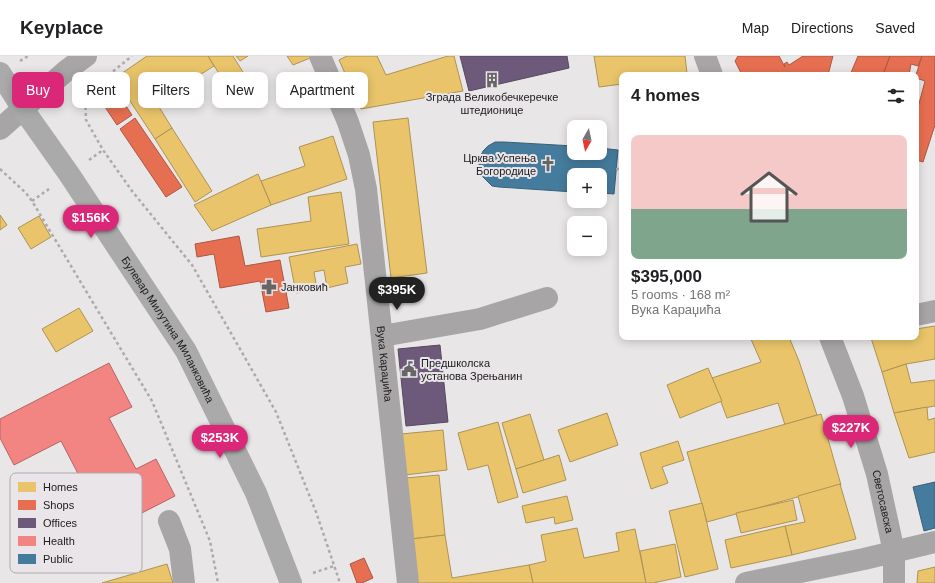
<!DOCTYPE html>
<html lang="en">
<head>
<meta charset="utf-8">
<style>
	:root { --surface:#fff; --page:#f2f2f2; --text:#202124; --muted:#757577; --line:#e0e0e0; --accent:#db2777 }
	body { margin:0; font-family:Arial,sans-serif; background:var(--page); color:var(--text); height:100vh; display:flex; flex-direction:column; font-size:15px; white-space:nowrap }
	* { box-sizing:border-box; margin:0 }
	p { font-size:13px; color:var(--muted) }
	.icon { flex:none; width:22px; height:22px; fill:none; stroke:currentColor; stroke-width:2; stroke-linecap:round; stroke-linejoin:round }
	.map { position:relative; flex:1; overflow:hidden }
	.drawer { position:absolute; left:619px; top:16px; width:300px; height:268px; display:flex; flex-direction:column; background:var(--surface); border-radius:8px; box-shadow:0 2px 10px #0003 }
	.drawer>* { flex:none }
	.banner { position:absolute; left:12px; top:16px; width:380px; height:36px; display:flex; gap:8px }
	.needle { width:26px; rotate:189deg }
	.controls { position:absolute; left:567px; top:64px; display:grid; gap:8px }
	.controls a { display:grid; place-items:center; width:40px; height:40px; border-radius:8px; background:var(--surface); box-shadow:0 2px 10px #0003; font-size:20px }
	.price { position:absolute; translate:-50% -34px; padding:0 9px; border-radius:14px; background:var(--accent); color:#fff; font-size:13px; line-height:26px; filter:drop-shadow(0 1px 2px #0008) }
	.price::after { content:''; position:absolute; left:50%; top:24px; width:12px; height:9px; margin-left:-6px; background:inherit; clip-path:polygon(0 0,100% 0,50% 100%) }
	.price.active { background:#222; color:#fff }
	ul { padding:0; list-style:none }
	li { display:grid; align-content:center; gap:8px; height:212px; padding:0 12px }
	li span { display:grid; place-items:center; height:124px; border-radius:8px; color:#555 }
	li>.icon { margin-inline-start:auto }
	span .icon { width:72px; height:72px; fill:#fffc; stroke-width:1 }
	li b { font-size:17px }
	h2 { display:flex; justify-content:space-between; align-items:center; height:48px; padding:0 12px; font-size:17px }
	.tag { padding:0 14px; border-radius:8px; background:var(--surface); box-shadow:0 2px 10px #0003; font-size:14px; line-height:36px }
	.tag.active { background:var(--accent); color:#fff }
	header { display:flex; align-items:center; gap:24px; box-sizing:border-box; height:56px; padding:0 20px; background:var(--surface); border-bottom:1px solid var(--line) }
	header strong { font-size:19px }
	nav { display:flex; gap:22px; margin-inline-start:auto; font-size:14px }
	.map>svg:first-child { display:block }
</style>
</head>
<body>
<header>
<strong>Keyplace</strong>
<nav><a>Map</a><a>Directions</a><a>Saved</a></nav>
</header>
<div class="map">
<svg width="935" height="527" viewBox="0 0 935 527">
	<rect width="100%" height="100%" fill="#e8e6e7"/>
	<g fill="#e9c46a" stroke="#ad9354">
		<path d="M147,0H208L214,10L156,46L172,72L155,83L115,22Z"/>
		<path d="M208,0H233L251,29L233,40Z"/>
		<path d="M236,0H248L240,5Z"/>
		<path d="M287,0H315L293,9Z"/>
		<path d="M347,0H377L386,19L448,0H454L463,35L361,53L339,4Z"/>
		<path d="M594,0H685L687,17L676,19H622V28L599,31Z"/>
		<path d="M408,62L427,217L391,222L373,66Z"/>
		<path d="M172,72L212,135L195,146L155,83Z"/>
		<path d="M333,80L347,123L271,149L261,125L305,110L299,91Z"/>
		<path d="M258,118L271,149L212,175L194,149Z"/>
		<path d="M341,136L349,188L261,201L257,173L311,165L308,141Z"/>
		<path d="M0,159L7,169L0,174Z"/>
		<path d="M39,160L51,181L31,193L18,172Z"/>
		<path d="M916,177H918L916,227Z"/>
		<path d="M357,188L361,208L345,211L348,227L327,232L324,214L314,216L317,233L296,237L289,201Z"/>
		<path d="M79,252L93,275L56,296L42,273Z"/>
		<path d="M935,270V303L906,308L882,316L871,282L874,281H916V273Z"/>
		<path d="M750,281H789L799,305L817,359L785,369L778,347L727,362L712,322L761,306Z"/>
		<path d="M906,308L911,327L935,324V350L894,357L882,316Z"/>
		<path d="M708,312L722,345L680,362L667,329Z"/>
		<path d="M927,351L928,364L935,362V396L909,402L894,357Z"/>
		<path d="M607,357L618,389L570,406L558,374Z"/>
		<path d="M530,358L544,404L516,413L502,367Z"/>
		<path d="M821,358L841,429L707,466L687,396Z"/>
		<path d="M498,366L518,441L498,447L488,409L468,414L458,377Z"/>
		<path d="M443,374L447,414L405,419L401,378Z"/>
		<path d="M678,385L684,404L662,411L668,427L651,433L640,397Z"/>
		<path d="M559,399L566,424L523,437L516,413Z"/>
		<path d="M439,419L445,479L411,483L405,422Z"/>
		<path d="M840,428L856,483L792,499L785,470L805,466L798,440Z"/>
		<path d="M567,440L573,464L555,468L554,461L526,467L522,450Z"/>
		<path d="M793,444L797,464L741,477L736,457Z"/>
		<path d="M702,447L718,513L685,521L669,455Z"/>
		<path d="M785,470L792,499L731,512L725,484Z"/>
		<path d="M577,472L584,502L619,495L616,477L635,473L646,527H533L529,509L546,505L541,479Z"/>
		<path d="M445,479L452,522L529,509L533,527H417L411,483Z"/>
		<path d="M675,488L681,521L653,527H646L640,495Z"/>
		<path d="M167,508L173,527H102Z"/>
		<path d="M935,511V527H917L918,515Z"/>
	</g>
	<g fill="#e76f51" stroke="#ac5743">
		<path d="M738,0H779L785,11L784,8L787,6L789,9L803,0L804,1L806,0H833L828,19H742L735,5Z"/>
		<path d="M858,0H890L883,19H850Z"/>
		<path d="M890,0H922L918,10L911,8L909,19H883Z"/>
		<path d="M922,0H935V69L923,106L916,104V59L925,25L916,22V19Z"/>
		<path d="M114,32L132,59L117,69L99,42Z"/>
		<path d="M135,62L182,131L166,141L120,73Z"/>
		<path d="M239,180L245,210L280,204L289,252L266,256L260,225L220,232L214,198L197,201L195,188Z"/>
		<path d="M364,502L373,522L362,527H357L350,508Z"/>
	</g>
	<g fill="#6d597a" stroke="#56485f">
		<path d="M460,0H567L569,12L469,35Z"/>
		<path d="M440,289L448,366L406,370L398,293Z"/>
	</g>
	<path fill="#f28482" stroke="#b36665" d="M109,307L132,351L109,362L136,413L156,403L175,440L58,500L36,459L86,433L61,385L14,409L0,382V363Z"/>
	<g fill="#457b9d" stroke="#3a6078">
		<path d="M495,86H504L574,90V97H600V92L618,94L614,138L600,137V119H574V136L499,131L492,130L482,120L479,112V104L483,95L488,90Z"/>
		<path d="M935,426V472L924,475L913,431Z"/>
	</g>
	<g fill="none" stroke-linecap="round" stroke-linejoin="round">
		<g stroke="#acaaab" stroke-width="2.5" stroke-dasharray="3 3" stroke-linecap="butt">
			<path d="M20,5L28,0"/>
			<path d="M82,34L85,38L86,64L103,94L132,135L192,209L276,356L316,456L340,527"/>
			<path d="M85,38L132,0"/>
			<path d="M89,104L103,94"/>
			<path d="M0,113L26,137L32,145L152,345L210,485L218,527"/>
			<path d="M616,113H622"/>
			<path d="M32,145L49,133"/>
			<path d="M313,517L334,510"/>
		</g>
		<g stroke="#a7a5a6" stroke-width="22">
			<path id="s1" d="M320,0L348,66L359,99L366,133L408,527"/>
			<path d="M705,0L712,19"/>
			<path d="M0,73L67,14L86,0"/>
			<path d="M916,259L935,255"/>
			<path d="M382,280L480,263L547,242"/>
			<path id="s2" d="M830,281L853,340L877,418L894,496V527"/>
			<path d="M169,465L180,493L184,527"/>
			<path d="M746,527L864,503L935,486"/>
		</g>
		<path stroke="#aaa" stroke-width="22" id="s3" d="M0,17L23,53L69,118L186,295L256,437L291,527"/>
	</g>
	<defs>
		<g id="building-bare" transform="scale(1.2)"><path d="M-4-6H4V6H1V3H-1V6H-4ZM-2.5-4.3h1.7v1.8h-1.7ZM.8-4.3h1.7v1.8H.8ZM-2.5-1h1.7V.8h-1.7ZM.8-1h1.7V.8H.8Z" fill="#676566" stroke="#e9e5e8" stroke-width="2.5" paint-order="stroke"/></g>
		<g id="church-bare" transform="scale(1.2)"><path d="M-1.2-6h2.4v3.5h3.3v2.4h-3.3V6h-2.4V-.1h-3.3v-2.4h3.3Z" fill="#676566" stroke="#e9e5e8" stroke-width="2.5" paint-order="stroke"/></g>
		<g id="pharmacy-bare" transform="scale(1.2)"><path d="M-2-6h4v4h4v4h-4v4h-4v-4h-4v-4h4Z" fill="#676566" stroke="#e9e5e8" stroke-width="2.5" paint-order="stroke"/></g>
		<g id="civic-bare" transform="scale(1.2)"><path d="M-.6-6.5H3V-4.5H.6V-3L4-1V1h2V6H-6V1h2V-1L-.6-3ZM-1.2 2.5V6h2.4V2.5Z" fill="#676566" stroke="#e9e5e8" stroke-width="2.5" paint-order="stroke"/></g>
	</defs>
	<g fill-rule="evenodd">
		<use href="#building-bare" x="492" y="24"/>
		<use href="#church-bare" x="548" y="108"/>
		<use href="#pharmacy-bare" x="269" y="231"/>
		<use href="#civic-bare" x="409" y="313"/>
	</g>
	<g text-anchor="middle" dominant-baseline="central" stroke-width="4" stroke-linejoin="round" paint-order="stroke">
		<g font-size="11" fill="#212021" stroke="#e9e5e8" text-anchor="start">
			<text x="492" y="41" text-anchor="middle">Зграда Великобечкеречке<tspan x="492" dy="13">штедионице</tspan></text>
			<text x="536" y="102" text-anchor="end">Црква Успења<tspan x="536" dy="13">Богородице</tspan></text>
			<text x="281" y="231">Јанковић</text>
			<text x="421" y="307">Предшколска<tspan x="421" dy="13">установа Зрењанин</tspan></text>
		</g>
		<g font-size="11" fill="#212021" stroke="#e9e5e8">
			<text stroke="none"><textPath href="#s3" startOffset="307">Булевар Милутина Миланковића</textPath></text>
			<text stroke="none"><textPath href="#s1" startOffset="317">Вука Караџића</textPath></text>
			<text stroke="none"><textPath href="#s2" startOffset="173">Светосавска</textPath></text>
		</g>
	</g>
	<rect x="10" y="417" width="132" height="100" rx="6" fill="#e9e5e8" stroke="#adaaac" stroke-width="1"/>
	<rect x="18" y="426" width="18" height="10" fill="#e9c46a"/>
	<rect x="18" y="444" width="18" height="10" fill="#e76f51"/>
	<rect x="18" y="462" width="18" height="10" fill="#6d597a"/>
	<rect x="18" y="480" width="18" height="10" fill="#f28482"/>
	<rect x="18" y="498" width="18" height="10" fill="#457b9d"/>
	<g font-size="11" fill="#212021">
		<text x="43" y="435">Homes</text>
		<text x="43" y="453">Shops</text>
		<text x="43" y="471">Offices</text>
		<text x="43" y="489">Health</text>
		<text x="43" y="507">Public</text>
	</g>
</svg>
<div class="controls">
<a><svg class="needle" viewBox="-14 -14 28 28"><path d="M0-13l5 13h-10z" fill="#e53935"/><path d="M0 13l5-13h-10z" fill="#757577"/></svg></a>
<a>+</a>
<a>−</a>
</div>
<b class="price" style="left:91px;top:183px">$156K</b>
<b class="price active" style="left:397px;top:255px">$395K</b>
<b class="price" style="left:851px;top:393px">$227K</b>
<b class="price" style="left:220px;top:403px">$253K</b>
<div class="banner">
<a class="tag active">Buy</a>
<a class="tag">Rent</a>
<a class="tag">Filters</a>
<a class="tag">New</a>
<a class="tag">Apartment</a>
</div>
<section class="drawer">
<h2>4 homes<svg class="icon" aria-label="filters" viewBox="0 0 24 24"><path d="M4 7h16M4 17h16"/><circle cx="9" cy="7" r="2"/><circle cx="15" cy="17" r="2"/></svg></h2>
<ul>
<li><span style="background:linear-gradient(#f6c9c9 60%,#7fa58c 0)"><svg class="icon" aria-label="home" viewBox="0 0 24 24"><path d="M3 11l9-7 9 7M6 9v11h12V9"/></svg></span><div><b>$395,000</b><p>5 rooms · 168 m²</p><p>Вука Караџића</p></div></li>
</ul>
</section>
</div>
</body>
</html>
